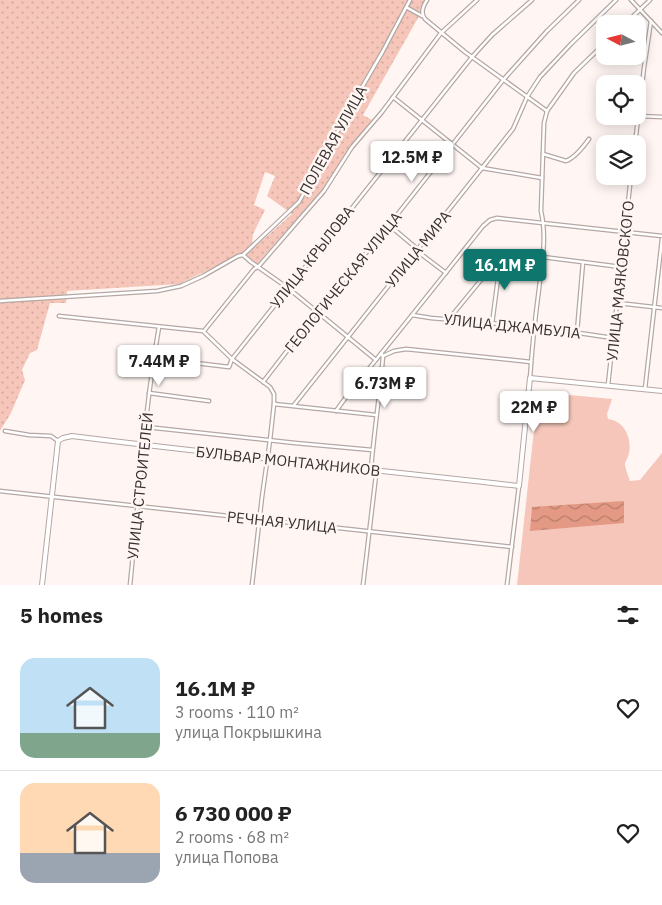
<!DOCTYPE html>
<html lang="en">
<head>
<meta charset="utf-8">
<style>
	:root { --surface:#fff; --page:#f6f6f6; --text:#222; --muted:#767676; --line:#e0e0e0; --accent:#0f766e }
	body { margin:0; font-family:"IBM Plex Sans",sans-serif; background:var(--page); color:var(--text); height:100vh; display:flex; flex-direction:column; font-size:19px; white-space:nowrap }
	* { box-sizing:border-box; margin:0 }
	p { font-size:16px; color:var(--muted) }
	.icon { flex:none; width:28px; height:28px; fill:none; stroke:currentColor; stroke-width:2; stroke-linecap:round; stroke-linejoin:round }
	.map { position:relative; height:585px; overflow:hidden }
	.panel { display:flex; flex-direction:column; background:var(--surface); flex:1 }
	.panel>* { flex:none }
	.needle { width:32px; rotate:277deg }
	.buttons { position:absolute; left:596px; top:15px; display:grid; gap:10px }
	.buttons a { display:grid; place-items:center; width:50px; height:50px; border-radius:10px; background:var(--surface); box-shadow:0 2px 12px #0003; font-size:25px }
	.price { position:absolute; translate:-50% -42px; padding:0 11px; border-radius:5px; background:#fff; color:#222; font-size:16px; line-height:32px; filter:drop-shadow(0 1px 2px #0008) }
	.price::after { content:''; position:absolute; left:50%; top:30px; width:15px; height:11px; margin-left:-8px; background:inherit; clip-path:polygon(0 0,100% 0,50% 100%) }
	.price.on { background:var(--accent); color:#fff }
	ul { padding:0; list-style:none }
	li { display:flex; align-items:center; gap:15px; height:125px; padding:0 20px }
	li+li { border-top:1px solid var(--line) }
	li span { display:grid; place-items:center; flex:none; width:140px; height:100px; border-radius:15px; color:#555 }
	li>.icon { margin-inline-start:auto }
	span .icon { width:60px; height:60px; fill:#fffc; stroke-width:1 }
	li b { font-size:21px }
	h2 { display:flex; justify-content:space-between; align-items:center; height:60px; padding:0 20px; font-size:21px }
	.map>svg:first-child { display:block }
</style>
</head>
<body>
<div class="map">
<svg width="662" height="585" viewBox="0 0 662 585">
	<defs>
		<pattern id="garden-dots" width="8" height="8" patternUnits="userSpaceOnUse" patternTransform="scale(1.25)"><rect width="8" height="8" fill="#f5c6b9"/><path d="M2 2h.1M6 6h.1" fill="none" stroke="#d3ab9f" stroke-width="1.8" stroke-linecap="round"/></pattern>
		<pattern id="water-waves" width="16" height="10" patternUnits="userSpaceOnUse" patternTransform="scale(1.25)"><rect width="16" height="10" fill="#e39984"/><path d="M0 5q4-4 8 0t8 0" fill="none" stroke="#b97d6c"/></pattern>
	</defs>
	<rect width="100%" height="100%" fill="#fff6f3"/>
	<path fill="#f5c6b9" d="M537,392L612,399L607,414L608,419C625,421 632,439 629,453C628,458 625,461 625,465C626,470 628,476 630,481L640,480L662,453V585H517L534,430L532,427Z"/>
	<path fill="url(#garden-dots)" fill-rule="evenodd" d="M0,0H425L419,12L418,18L363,115L372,120L349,148L328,184L257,264L243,253L179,284L67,291L66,303H50L37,350L30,353L22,370L25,380L11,413L0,431ZM265,172L275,176L267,196L292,214L255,247L252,244L253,234L265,210L254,205Z"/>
	<path fill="url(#water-waves)" d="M624,501V523L530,531L532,507Z"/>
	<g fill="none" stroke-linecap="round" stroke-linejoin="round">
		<g stroke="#b5a7a3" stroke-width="5">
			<g id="minor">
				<path d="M427,0C423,6 420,13 425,19L465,52L547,111"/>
				<path d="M631,0L662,33"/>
				<path d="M406,7L422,16"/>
				<path d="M625,24L650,0"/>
				<path d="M393,97L482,168L542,178"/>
				<path d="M639,116L662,117"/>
				<path d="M635,144L644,68L651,21"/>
				<path d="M543,154L566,161C574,158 584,146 589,139"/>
				<path d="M389,225L415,247L417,251L446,273"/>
				<path d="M243,255L251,262L288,288L376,360"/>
				<path d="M0,301L157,291L181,286L203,276L238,256L243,255L299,202L361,89L383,51L410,0"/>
				<path d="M618,303L662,308"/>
				<path d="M412,315L431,318L538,327L613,338"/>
				<path d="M59,316L203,331L232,359L270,387L274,394V404L270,440L262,497L252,585"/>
				<path d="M449,319L504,252L621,267"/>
				<path d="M492,324L500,263L499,258"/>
				<path d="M204,331L254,269L258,267L324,191L352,147L382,112L441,33L477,0"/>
				<path d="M577,332L583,262"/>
				<path d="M383,356L394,351L406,349L531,362"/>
				<path d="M154,358L229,367L232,359L472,57L492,35L532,0"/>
				<path d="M530,378C532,348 535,319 539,289C542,263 547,237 541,211L544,123L547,111L574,73L605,43"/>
				<path d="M263,382L317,312L389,225L504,79L547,31L579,0"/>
				<path d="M608,385L631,176"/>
				<path d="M645,389L662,239"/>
				<path d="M149,393L209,401"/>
				<path d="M274,404L376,415"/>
				<path d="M294,405L513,129L527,97L540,77L571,44L616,0"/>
				<path d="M336,411C349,392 365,374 379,356C414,313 448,270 483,226L490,220L497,218L662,236"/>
				<path d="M146,427L295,443L372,450"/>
				<path d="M5,431L29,435L51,436L58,441"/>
				<path d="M0,491L512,547"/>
				<path d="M130,585C139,499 144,413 159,327"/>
				<path d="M363,585L376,475L371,469C374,432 380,394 383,356L381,354"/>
				<path d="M507,585L519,486"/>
			</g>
		</g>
		<g stroke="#b5a7a3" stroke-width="6">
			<path id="tertiary" d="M42,585L58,441L63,438L72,436C221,455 370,469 519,486L530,378L662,391"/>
		</g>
		<use href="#minor" stroke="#fff" stroke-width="2.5"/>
		<use href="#tertiary" stroke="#fff" stroke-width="4"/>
	</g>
	<g text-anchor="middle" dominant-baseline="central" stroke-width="5" stroke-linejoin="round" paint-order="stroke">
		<g font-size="15" fill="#373230" stroke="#fff6f3">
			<text transform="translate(333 140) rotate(-61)">ПОЛЕВАЯ УЛИЦА</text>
			<text transform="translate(418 249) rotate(-51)">УЛИЦА МИРА</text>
			<text transform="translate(312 257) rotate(-52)">УЛИЦА КРЫЛОВА</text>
			<text transform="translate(620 281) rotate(-84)">УЛИЦА МАЯКОВСКОГО</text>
			<text transform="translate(343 282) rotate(-51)">ГЕОЛОГИЧЕСКАЯ УЛИЦА</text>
			<text transform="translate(512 326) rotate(6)">УЛИЦА ДЖАМБУЛА</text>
			<text transform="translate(288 461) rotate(6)">БУЛЬВАР МОНТАЖНИКОВ</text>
			<text transform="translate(140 486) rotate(-84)">УЛИЦА СТРОИТЕЛЕЙ</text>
			<text transform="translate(282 522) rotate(6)">РЕЧНАЯ УЛИЦА</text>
		</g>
	</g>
</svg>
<div class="buttons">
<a><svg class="needle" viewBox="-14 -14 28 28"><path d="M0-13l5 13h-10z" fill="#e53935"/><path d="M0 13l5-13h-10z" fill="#767676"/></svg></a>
<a><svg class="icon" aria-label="locate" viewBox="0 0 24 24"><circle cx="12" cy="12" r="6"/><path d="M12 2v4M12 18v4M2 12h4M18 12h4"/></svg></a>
<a><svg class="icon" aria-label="layers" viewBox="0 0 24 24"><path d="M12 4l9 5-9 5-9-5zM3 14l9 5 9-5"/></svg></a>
</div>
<b class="price" style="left:412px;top:183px">12.5M ₽</b>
<b class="price on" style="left:505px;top:291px">16.1M ₽</b>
<b class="price" style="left:159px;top:387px">7.44M ₽</b>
<b class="price" style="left:385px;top:409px">6.73M ₽</b>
<b class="price" style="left:534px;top:433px">22M ₽</b>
</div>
<section class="panel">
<h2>5 homes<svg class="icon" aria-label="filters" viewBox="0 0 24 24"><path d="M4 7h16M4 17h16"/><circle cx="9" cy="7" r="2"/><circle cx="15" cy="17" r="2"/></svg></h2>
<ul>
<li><span style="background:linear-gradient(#bfe0f5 75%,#7fa58c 0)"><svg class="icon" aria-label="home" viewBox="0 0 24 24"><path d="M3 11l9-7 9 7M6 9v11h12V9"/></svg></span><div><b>16.1M ₽</b><p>3 rooms · 110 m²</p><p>улица Покрышкина</p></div><svg class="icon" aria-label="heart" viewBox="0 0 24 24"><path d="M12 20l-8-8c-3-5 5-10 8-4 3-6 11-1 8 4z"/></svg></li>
<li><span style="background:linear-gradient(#ffd9b3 70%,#9aa5b1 0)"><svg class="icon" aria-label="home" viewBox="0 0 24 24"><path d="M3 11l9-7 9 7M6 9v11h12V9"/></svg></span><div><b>6 730 000 ₽</b><p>2 rooms · 68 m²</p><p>улица Попова</p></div><svg class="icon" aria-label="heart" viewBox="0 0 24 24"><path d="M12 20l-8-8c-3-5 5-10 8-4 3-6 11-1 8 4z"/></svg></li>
</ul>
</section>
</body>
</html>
